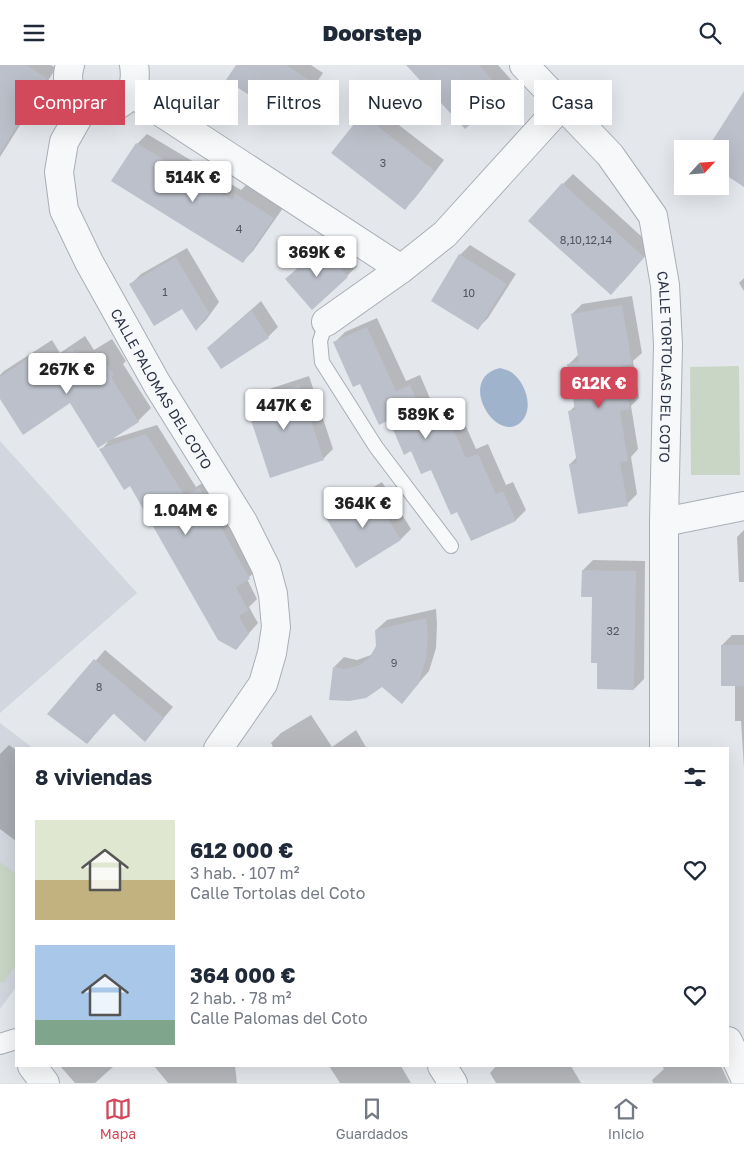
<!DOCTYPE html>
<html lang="es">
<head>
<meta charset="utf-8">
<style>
	:root { --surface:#fff; --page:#f2f2f3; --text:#1f2937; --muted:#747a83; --line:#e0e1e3; --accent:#d1495b }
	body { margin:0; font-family:"Golos Text",sans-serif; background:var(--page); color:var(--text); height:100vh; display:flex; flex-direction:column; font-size:19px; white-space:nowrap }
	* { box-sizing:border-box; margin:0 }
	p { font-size:16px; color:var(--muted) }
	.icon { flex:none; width:28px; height:28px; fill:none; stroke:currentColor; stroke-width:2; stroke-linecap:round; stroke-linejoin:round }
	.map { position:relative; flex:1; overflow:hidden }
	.panel { position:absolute; left:15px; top:682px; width:714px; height:320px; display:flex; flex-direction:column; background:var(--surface); border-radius:0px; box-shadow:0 5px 20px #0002 }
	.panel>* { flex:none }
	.hud { position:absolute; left:15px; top:15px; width:715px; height:45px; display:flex; gap:10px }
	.needle { width:32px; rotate:64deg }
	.buttons { position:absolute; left:674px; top:75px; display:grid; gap:10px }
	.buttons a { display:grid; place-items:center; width:55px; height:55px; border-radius:0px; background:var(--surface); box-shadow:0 5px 20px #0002; font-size:25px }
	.price { position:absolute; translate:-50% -42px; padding:0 11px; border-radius:5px; background:#fff; color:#222; font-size:16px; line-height:32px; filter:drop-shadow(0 1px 2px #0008) }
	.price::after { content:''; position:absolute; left:50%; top:30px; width:15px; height:11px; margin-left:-8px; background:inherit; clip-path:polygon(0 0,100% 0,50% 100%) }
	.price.selected { background:var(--accent); color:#fff }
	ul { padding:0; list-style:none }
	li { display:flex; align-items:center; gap:15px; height:125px; padding:0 20px }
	li span { display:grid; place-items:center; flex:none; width:140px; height:100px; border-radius:0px; color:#555 }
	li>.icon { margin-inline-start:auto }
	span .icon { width:60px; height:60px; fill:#fffc; stroke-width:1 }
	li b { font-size:21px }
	h2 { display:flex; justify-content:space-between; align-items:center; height:60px; padding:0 20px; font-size:21px }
	.tag { padding:0 18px; border-radius:0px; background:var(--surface); box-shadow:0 5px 20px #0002; font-size:18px; line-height:45px }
	.tag.selected { background:var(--accent); color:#fff }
	header { display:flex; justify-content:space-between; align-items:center; height:65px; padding:0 20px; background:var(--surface); font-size:22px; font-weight:800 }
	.tabs { display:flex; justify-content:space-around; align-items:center; height:70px; border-top:1px solid var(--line); background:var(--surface); font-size:14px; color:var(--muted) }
	.tabs a { display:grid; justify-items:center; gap:2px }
	.tabs .selected { color:var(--accent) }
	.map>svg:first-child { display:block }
</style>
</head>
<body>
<header><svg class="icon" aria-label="menu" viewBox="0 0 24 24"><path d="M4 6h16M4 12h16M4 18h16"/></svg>Doorstep<svg class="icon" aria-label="search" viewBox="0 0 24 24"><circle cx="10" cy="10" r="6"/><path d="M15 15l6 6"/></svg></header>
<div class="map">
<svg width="744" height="1018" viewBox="0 0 744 1018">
	<rect width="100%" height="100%" fill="#e4e7ec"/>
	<g fill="#d2d6de">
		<path d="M0,376L137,528L0,648Z"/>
		<path d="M0,658L34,684H16V922L0,944Z"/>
	</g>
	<g fill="#c9d6c5">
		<path d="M739,301L740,410H691L690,302Z"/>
		<path d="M0,797L16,809V900L3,918L0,917Z"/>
	</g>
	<path fill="#9fb4cc" d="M500,303C503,304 508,305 511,307C526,317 535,345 520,358C495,379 456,313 500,303Z"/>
	<g fill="#0003">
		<path d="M0,0H51L56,3L0,92Z"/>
		<path d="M237,0H311L323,8L298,45L288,55Z"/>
		<path d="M408,0H498L513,17L465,62Z"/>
		<path d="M373,40L444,95L415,133L405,143L363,50Z"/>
		<path d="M147,69L241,125L247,119L283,143L253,186L243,196L137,79Z"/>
		<path d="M573,109L653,182L621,219L563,119Z"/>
		<path d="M332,173L357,201L347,211L297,204Z"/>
		<path d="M470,180L516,209L488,253L478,263L460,190Z"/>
		<path d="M187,183L219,237L206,255L197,264L182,242L131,219L141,209Z"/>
		<path d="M744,213V226L739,218Z"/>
		<path d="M632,231L642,288L633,296L639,333L631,341L638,384L631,392L637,429L627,439L570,399L577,392L569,347L576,340L569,299L579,289L572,249L582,239Z"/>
		<path d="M261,236L278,262L268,272L219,273Z"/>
		<path d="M377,253L406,316L420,310L441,359L461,350L476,384L488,379L506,420L513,417L526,445L516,455L471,474L458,445L431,403L412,385L361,317L335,277L345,267Z"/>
		<path d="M85,271L94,285L112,274L126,296L123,299L151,343L138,356L112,374L157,360L196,422L209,414L259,503L247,514L257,534L249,542L258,558L236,583L130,419L101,385L108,377L71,337L0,332V310L4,306L52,275L60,288Z"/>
		<path d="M309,311L333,384L323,394L247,338L257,328Z"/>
		<path d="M382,417L411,464L401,474L357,501L328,453L338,443Z"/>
		<path d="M744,465V517H739L737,472Z"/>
		<path d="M593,495L645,496L644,614L634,624L599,597L593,531L583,505Z"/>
		<path d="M436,544L437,559L436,583L429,606L402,637L382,620L334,602L344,592L357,595L371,590L377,581L376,565L387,555Z"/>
		<path d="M732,570H744V703L741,656H735V619L722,580Z"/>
		<path d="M105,585L173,642L145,675L114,648L87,678L49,649Z"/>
		<path d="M311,650L332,682L356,665L367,684H274L271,678L281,668Z"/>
		<path d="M9,680L16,685V776L0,764V689Z"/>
		<path d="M60,1001H114L95,1018H75Z"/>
		<path d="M154,1001H235L237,1018H168Z"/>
		<path d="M329,1001H401L411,1018H340Z"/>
		<path d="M496,1001H571L581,1018H496L490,1008Z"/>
		<path d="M662,1001H721L729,1018H653L652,1015L664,1004Z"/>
	</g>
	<g fill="#bbc0ca">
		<path d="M0,0H26L47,13L0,88Z"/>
		<path d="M236,0H286L314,18L289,56L226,15Z"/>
		<path d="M406,0H479L504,28L465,64Z"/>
		<path d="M744,26V122L720,106V84H707Z"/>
		<path d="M362,49L435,106L405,145L331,88Z"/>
		<path d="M136,78L232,135L236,129L274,153L243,198L111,116Z"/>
		<path d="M562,118L644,192L611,230L528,156Z"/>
		<path d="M322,182L348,212L312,245L285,214Z"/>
		<path d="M459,189L507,219L478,265L431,236Z"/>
		<path d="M176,192L209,248L196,266L182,244L154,261L129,219Z"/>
		<path d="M622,240L632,299L622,301L630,344L620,346L628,396L620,397L628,441L578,449L569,399L577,398L568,346L575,345L567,299L579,297L571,249Z"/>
		<path d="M251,245L269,273L221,304L207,283Z"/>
		<path d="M367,262L396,326L410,320L431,368L451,359L466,393L478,389L496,429L503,426L516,456L471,476L457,447L451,450L431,405L421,409L411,386L404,390L389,355L379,360L360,319L353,322L333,277Z"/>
		<path d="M72,283L81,297L98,286L114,310L111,312L139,357L98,383L70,338L23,370L0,334V312L38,287L47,300Z"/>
		<path d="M299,320L324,395L270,413L245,337Z"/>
		<path d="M146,369L185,431L199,423L250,514L236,522L248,545L239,551L249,569L236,585L218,575L130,421L124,425L99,384Z"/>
		<path d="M371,426L401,475L356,503L326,453Z"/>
		<path d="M582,505L636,506L634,625L597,624V598H591L592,532H581Z"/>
		<path d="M426,553L428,570L426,594L419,618L402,639L382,622L366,633L349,636L329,635L333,602L346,604L360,600L370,592L376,581L375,565Z"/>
		<rect x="721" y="580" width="23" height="41"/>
		<path d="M94,594L164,653L145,677L113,648L87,679L47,649Z"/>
	</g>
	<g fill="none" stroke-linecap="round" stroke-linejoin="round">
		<g stroke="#a9aeb7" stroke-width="16">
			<path id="service" d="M326,257L320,276L322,297L376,382L451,481"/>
		</g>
		<g stroke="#a9aeb7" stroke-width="22">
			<path id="pedestrian" d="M0,979L16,974"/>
		</g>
		<g stroke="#a9aeb7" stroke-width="30">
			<g id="minor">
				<path d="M70,0C54,51 144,63 134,0"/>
				<path id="s1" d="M524,0L610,90L653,151L665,220L668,280L664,457V684"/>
				<path d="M130,27L401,204L445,169L562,40"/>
				<path id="s2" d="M85,40L64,77L59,107L64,145L89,197L157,319L243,457L266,503L273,529L276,562L272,588L263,619L218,684"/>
				<path d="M326,257L401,204"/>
				<path d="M664,457L744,441"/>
				<path d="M728,976L744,1011"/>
				<path d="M32,1001L45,1018"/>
				<path d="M442,1001L453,1018"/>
			</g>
		</g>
		<use href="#service" stroke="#f7f8fa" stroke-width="14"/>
		<use href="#pedestrian" stroke="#f7f8fa" stroke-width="20"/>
		<use href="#minor" stroke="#f7f8fa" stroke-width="28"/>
	</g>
	<g text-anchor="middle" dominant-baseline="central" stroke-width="5" stroke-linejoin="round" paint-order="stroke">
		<g font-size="11" fill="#4f5766">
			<text x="383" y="97">3</text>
			<text x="239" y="163">4</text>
			<text x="586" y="174">8,10,12,14</text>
			<text x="165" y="226">1</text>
			<text x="469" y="227">10</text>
			<text x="613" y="565">32</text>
			<text x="394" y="597">9</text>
			<text x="99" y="621">8</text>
		</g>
		<g font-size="14" fill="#2b3445" stroke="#f4f6f9">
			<text stroke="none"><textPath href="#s1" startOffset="351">CALLE TORTOLAS DEL COTO</textPath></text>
			<text stroke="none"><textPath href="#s2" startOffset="315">CALLE PALOMAS DEL COTO</textPath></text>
		</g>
	</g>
</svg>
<div class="buttons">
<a><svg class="needle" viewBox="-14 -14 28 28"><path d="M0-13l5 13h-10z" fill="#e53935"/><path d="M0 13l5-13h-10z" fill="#747a83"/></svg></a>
</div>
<b class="price" style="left:193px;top:138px">514K €</b>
<b class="price" style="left:317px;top:213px">369K €</b>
<b class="price" style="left:67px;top:330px">267K €</b>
<b class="price selected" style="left:599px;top:344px">612K €</b>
<b class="price" style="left:284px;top:366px">447K €</b>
<b class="price" style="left:426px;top:375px">589K €</b>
<b class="price" style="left:363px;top:464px">364K €</b>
<b class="price" style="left:186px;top:471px">1.04M €</b>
<div class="hud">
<a class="tag selected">Comprar</a>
<a class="tag">Alquilar</a>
<a class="tag">Filtros</a>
<a class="tag">Nuevo</a>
<a class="tag">Piso</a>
<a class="tag">Casa</a>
</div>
<section class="panel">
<h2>8 viviendas<svg class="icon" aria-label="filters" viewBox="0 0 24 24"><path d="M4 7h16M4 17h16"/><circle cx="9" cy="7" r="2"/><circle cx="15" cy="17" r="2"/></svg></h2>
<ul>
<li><span style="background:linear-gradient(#dfe7d0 60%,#c2b280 0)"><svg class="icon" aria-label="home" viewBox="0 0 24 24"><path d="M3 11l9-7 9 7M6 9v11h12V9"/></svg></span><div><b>612 000 €</b><p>3 hab. · 107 m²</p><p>Calle Tortolas del Coto</p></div><svg class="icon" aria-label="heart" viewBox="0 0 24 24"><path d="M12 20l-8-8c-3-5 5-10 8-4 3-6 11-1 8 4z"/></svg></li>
<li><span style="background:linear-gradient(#a9c7e8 75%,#7fa58c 0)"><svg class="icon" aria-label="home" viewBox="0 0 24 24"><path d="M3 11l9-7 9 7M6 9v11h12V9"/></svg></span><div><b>364 000 €</b><p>2 hab. · 78 m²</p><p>Calle Palomas del Coto</p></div><svg class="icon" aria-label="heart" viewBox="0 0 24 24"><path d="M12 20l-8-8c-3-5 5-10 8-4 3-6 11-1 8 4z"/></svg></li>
</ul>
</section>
</div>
<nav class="tabs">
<a class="selected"><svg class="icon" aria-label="map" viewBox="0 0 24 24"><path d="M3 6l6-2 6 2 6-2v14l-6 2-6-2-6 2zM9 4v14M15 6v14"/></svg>Mapa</a>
<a><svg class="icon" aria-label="saved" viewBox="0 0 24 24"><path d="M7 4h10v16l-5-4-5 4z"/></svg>Guardados</a>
<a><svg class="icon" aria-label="home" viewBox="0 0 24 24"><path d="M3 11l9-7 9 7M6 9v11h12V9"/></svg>Inicio</a>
</nav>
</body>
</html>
